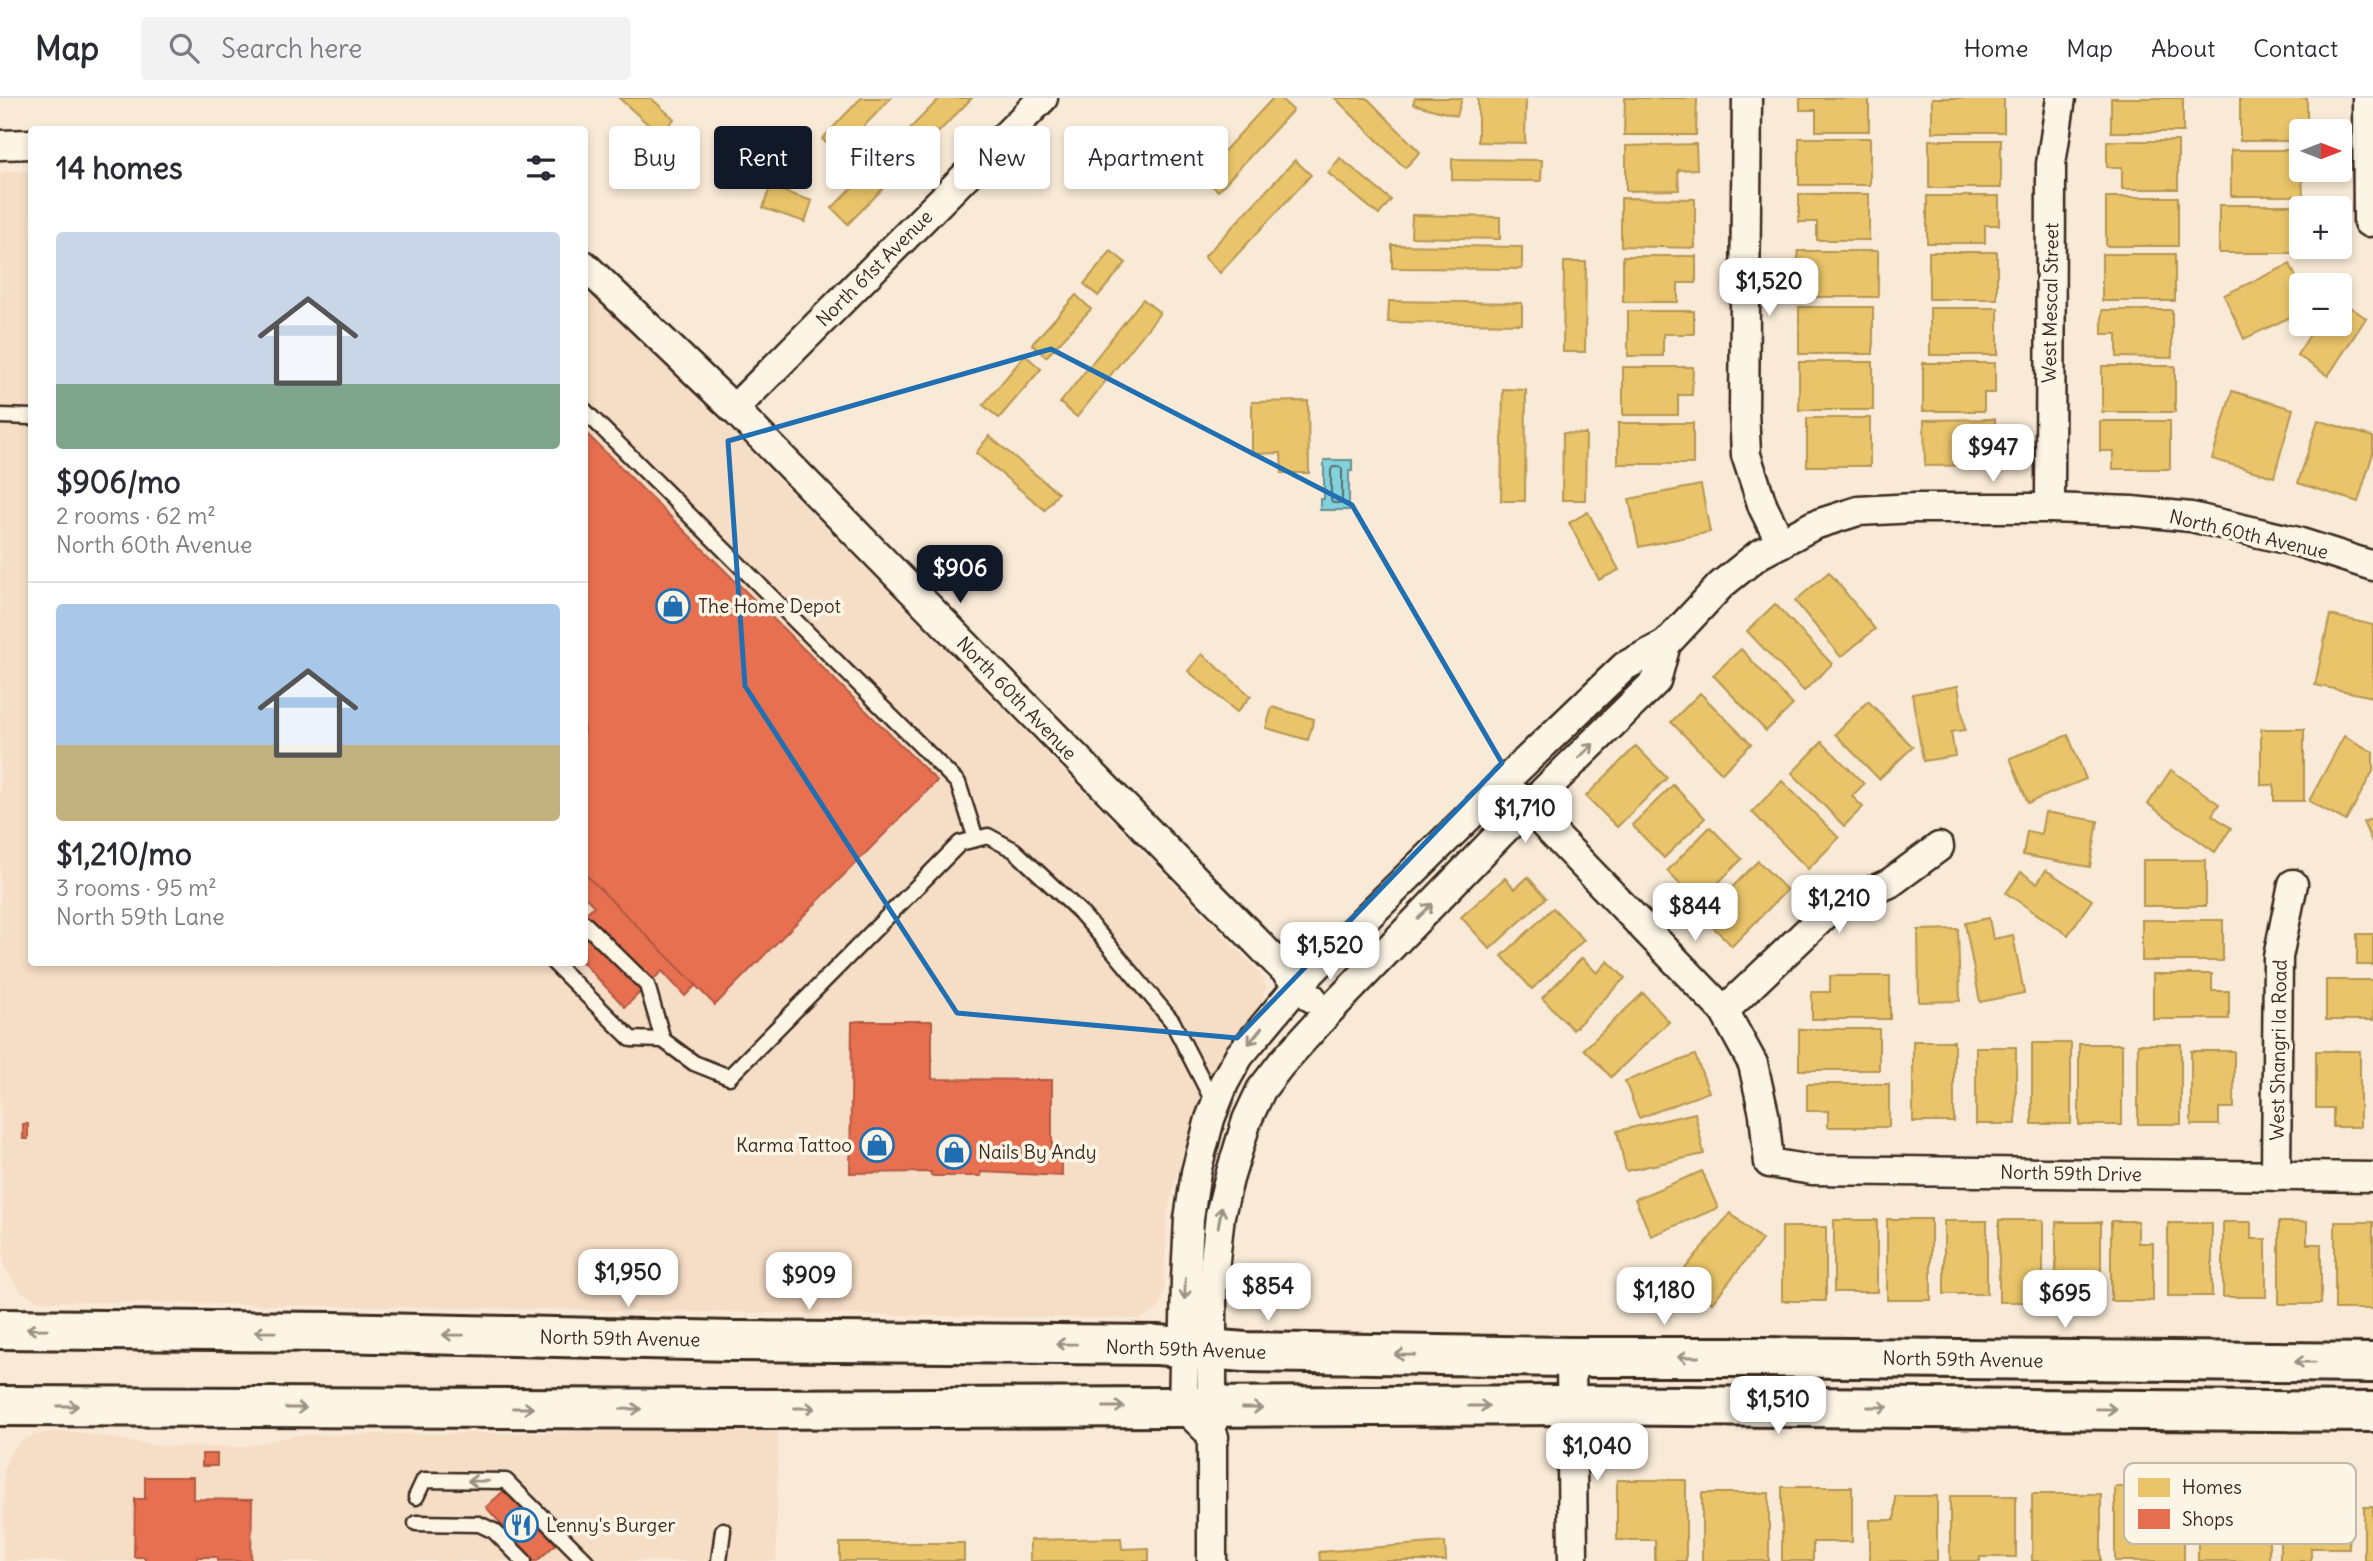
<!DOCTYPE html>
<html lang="en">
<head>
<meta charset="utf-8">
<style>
	:root { --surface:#fff; --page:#f2f2f3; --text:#2b2b33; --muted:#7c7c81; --line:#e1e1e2; --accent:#111827 }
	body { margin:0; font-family:Delius,sans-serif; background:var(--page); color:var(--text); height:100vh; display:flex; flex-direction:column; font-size:26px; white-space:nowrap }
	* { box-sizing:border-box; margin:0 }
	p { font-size:23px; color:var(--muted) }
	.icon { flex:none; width:38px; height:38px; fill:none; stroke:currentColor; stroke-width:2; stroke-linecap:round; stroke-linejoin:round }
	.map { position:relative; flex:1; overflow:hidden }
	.drawer { position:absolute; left:28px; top:28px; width:560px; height:840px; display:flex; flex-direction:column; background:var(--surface); border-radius:7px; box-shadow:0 4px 10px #0003 }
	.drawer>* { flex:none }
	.top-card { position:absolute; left:609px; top:28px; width:665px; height:63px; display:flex; gap:14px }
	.needle { width:46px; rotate:90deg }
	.buttons { position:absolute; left:2289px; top:21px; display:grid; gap:14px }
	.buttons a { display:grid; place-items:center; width:63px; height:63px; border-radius:7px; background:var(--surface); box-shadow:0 4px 10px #0003; font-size:35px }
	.price { position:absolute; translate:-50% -60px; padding:0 16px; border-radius:14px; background:#fff; color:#222; font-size:23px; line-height:46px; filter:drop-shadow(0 2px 4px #0008) }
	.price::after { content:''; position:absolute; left:50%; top:42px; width:21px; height:16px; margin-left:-10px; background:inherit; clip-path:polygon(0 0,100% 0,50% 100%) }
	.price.selected { background:var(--accent); color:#fff }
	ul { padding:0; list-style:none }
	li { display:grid; align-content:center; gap:14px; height:371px; padding:0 28px }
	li+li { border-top:2px solid var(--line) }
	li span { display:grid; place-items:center; height:217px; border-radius:7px; color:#555 }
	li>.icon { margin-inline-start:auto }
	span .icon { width:126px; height:126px; fill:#fffc; stroke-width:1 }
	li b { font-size:30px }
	h2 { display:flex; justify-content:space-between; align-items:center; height:84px; padding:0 28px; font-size:30px }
	.pill { padding:0 24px; border-radius:7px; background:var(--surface); box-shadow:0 4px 10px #0003; font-size:24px; line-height:63px }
	.pill.selected { background:var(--accent); color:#fff }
	header { display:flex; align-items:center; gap:42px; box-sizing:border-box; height:98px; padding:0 35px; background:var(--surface); border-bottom:2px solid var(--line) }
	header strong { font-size:33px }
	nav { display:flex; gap:38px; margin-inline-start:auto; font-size:24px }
	.search { width:490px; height:63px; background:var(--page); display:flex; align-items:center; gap:18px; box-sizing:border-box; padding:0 24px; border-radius:7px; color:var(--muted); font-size:26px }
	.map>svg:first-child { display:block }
</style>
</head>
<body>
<header>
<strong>Map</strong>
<div class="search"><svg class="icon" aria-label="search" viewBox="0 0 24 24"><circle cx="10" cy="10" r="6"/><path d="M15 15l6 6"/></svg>Search here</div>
<nav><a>Home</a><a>Map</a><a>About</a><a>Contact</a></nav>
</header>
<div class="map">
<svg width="2373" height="1463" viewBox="0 0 2373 1463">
	<rect width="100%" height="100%" fill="#f9ead7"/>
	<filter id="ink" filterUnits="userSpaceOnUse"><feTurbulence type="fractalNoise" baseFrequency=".0143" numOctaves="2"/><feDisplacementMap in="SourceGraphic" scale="14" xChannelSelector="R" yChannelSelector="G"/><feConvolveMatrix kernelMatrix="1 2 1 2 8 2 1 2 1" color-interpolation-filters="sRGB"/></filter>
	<g filter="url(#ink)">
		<g fill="#f6ddc6">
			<path d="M8,73L31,74L32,864H584L585,185L1048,656L1258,873L1266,888L1260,911L1216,973L1182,1056L1167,1118L1164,1193L1159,1212L1140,1221L39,1203L20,1193L4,1168L0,1001V76Z"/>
			<path d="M778,1332L776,1463H3L4,1372L10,1355L20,1344L34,1337L51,1334H75L159,1348L241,1349L296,1337Z"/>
		</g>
		<path fill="#82d2de" stroke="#668f91" stroke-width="2" d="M1324,362H1352V373H1349V412H1320V401H1324Z"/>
		<g fill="#e9c46a" stroke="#b59653" stroke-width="2">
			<path d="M619,0H651L674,21L660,37Z"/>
			<path d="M861,0H891L837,56L822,41Z"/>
			<path d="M940,0H972L848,126L832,110Z"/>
			<path d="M1273,0H1280L1293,12L1218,93L1201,78Z"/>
			<path d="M1335,0H1367L1420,54L1405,70Z"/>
			<path d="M1415,0H1462L1457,18L1413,6Z"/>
			<path d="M1478,0H1526L1525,45L1478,44Z"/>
			<path d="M1625,0H1697L1696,37H1624Z"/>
			<path d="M1800,0H1869V33H1816V12H1800Z"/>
			<rect x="1932" y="0" width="72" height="34"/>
			<rect x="2111" y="0" width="72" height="34"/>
			<path d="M2240,0H2307V33H2301V43H2240Z"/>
			<rect x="1799" y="40" width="71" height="47"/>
			<rect x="1929" y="42" width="72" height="48"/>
			<path d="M2107,43H2178V91H2122V69H2107Z"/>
			<path d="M1696,46L1697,71L1678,72L1679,92L1626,93V48Z"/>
			<path d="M2231,52H2301L2303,98H2231Z"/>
			<path d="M1340,60L1391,102L1379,117L1328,75Z"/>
			<path d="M1452,61L1542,62L1541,83L1452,82Z"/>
			<path d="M1295,62L1311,77L1220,175L1204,159Z"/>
			<path d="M770,89L812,103L805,124L763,110Z"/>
			<path d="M1799,96H1869V142H1817V124H1799Z"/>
			<path d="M1927,98H1999V127H1985V145H1927Z"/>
			<rect x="2106" y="99" width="72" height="49"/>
			<path d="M1621,100L1695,101V150L1621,148Z"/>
			<rect x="2219" y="107" width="74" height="48"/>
			<path d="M1412,117L1500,119V141L1411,139Z"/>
			<path d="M1392,147L1522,149V171L1392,170Z"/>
			<path d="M1111,153L1126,165L1098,198L1084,186Z"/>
			<rect x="1798" y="153" width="80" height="46"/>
			<rect x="1929" y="154" width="68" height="47"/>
			<rect x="2102" y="156" width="73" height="47"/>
			<path d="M1623,158H1696V185H1678V204H1623Z"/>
			<path d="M1564,164H1586L1585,254H1563Z"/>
			<path d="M2290,166L2301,190V214L2244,241L2224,197Z"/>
			<path d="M1076,197L1091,211L1046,259L1032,246Z"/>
			<path d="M1143,201L1160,215L1077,319L1060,305Z"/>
			<path d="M2340,202L2366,220L2328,278L2297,257L2317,226H2340Z"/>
			<path d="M1389,203L1522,205V226L1388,224Z"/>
			<rect x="1799" y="209" width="74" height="47"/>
			<rect x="1930" y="210" width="68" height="47"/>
			<path d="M2102,212H2172V260L2117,259V236H2102Z"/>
			<path d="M1628,213H1694V236H1663V258H1628Z"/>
			<path d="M1025,257L1041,271L999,320L983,307Z"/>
			<rect x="1799" y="264" width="74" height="48"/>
			<path d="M1923,265H1995V295H1984V313H1923Z"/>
			<rect x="2102" y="268" width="73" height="46"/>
			<path d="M1623,269H1693L1692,297H1678V317H1623Z"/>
			<path d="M1503,291L1526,292L1525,403H1501Z"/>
			<path d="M2232,293L2293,311L2274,379L2212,361Z"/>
			<path d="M1308,303L1309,375H1282L1281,355L1252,356V304Z"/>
			<rect x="1807" y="320" width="63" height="48"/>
			<path d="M1995,321L1996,367L1925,368L1924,322Z"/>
			<path d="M2318,322L2373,339V355L2358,404L2298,385Z"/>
			<path d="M2100,323H2170V371H2113V353H2100Z"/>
			<rect x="1618" y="325" width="75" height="41"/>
			<path d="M1563,335L1586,336L1585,402H1562Z"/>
			<path d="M989,338L1058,395L1045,412L976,355Z"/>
			<path d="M1701,387L1710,434L1639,449L1629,401Z"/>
			<path d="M1588,414L1619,472L1599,482L1569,425Z"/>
			<path d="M1829,474L1875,531L1841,559L1795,503Z"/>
			<path d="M1775,506L1832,566L1804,593L1747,533Z"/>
			<path d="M2330,517L2373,527V599L2315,587Z"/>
			<path d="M1741,551L1793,607L1766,633L1713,577Z"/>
			<path d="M1202,556L1251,598L1237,614L1188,573Z"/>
			<path d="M1958,588L1965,632L1951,634L1955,658L1923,663L1912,596Z"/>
			<path d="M1700,595L1751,646L1722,675L1671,624Z"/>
			<path d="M1868,603L1913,649L1879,681L1835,636Z"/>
			<path d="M1272,609L1314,621L1308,642L1266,630Z"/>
			<path d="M2261,631H2304V703H2274V687H2261Z"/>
			<path d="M2068,637L2086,681L2028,705L2010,660Z"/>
			<path d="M2344,638L2373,654V673L2346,723L2309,703Z"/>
			<path d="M1822,644L1864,686L1852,698L1863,709L1844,728L1792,675Z"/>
			<path d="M1636,648L1667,680L1617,729L1586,698Z"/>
			<path d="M2171,672L2219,706L2212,717L2231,730L2215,754L2148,706Z"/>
			<path d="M1782,683L1839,740L1808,771L1752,714Z"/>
			<path d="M1673,687L1705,720L1664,760L1632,727Z"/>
			<path d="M2045,714L2098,723L2090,769L2023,757L2027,733L2041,736Z"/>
			<path d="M2373,720V746L2363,724Z"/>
			<path d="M1710,729L1742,761L1698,805L1667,773Z"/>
			<rect x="2143" y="762" width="63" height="46"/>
			<path d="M1758,763L1787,792L1732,848L1703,819Z"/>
			<path d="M2046,772L2092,802L2068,837L2006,795L2021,774L2037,785Z"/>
			<path d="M1528,779L1546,800L1490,851L1461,819L1505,780L1515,791Z"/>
			<path d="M1553,810L1584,842L1532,891L1502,858Z"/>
			<path d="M1989,820L1993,841L2013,837L2024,895L1980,904L1965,825Z"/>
			<rect x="2142" y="822" width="81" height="41"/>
			<path d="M1958,831L1960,903L1919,904L1918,832Z"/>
			<rect x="2357" y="836" width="16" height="31"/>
			<path d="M1582,860L1597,875L1608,863L1625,880L1573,932L1542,900Z"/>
			<path d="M2153,876H2212V893H2229V921H2153Z"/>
			<path d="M1830,878H1890V921H1812V894H1830Z"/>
			<rect x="2326" y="882" width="47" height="40"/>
			<path d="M1643,895L1669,924L1611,979L1584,951Z"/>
			<rect x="1799" y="931" width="80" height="41"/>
			<rect x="1913" y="943" width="41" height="81"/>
			<rect x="2032" y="945" width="39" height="81"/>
			<rect x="2079" y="946" width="43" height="81"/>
			<rect x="2138" y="946" width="43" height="80"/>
			<rect x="1976" y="949" width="40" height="77"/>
			<path d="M2191,953H2234V1010H2219V1027H2191Z"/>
			<path d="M2316,953H2360V1029H2333V1010H2316Z"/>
			<path d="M1695,957L1709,994L1639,1020L1625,983Z"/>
			<path d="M1807,986H1889V1029H1828V1013H1807Z"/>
			<path d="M1695,1015L1704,1056L1626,1073L1617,1033Z"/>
			<path d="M1702,1073L1718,1110L1651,1138L1635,1101Z"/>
			<path d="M1730,1115L1762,1142L1712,1205L1679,1178Z"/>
			<rect x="1887" y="1121" width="44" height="81"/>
			<rect x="1834" y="1122" width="43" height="72"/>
			<rect x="1999" y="1122" width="44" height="82"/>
			<rect x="1944" y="1123" width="43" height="73"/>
			<path d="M2111,1123H2138V1145H2153V1203H2111Z"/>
			<rect x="2056" y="1124" width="45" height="73"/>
			<path d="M2223,1124H2251V1141H2266V1199H2223Z"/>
			<path d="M2279,1124H2307V1146H2321V1206H2279Z"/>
			<rect x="2335" y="1124" width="38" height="87"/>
			<rect x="2168" y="1125" width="44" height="73"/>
			<rect x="1782" y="1129" width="44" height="74"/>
			<path d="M1617,1382H1686V1463H1655V1442H1617Z"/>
			<path d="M2280,1383H2349V1450H2311V1463H2280Z"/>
			<path d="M1782,1389H1852V1444H1813V1463H1782Z"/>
			<rect x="2115" y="1389" width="69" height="74"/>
			<rect x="1702" y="1395" width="67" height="68"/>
			<rect x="2032" y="1396" width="69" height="67"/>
			<rect x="2198" y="1396" width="71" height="67"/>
			<path d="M1895,1398H1937V1463H1870V1422H1895Z"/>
			<path d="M1950,1398H2016V1459H1980V1463H1950Z"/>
			<rect x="2364" y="1409" width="9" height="54"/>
			<path d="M1121,1440L1122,1451L1149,1450V1463H1030V1442Z"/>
			<path d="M1445,1444L1446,1463H1320L1319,1454Z"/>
			<rect x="840" y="1445" width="124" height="18"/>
		</g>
		<g fill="#e76f51" stroke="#b35a42" stroke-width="2">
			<path d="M584,333L937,683L715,907L584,775Z"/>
			<path d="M584,775L696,887L685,898L662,873L625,909L582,864H584V817L594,808L584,798Z"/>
			<path d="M860,923H932V981L1052,982V1051H1062V1078L981,1074V1078H931V1074L850,1075L852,924Z"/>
			<rect x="23" y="1026" width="5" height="15"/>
			<rect x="202" y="1356" width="15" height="12"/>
			<path d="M145,1379H193V1401L252,1402L251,1463H217V1459H197V1463H145V1459H134L135,1401H145Z"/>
			<path d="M507,1390L556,1446L537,1463H534L486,1409Z"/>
		</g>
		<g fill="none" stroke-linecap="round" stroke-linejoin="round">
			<path stroke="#576d6b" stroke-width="2" d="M1333,369H1339L1342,371V402L1339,405H1333L1331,402V372Z"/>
			<g stroke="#3b2a1e" stroke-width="19">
				<g id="service">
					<path d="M584,312L958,685L976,741"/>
					<path d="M0,318L32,319"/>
					<path d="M584,825L647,887L663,942"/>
					<path d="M553,864L631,941L663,942L694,965L729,979L960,745L988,738L1014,752L1079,813L1107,845L1172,923L1215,1007"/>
					<path d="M416,1399L424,1382L506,1383L586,1463"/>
					<path d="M416,1425L479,1426L494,1433L524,1463"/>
					<path d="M719,1463L723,1432"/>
				</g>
			</g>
			<g stroke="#3b2a1e" stroke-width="33">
				<g id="minor">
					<path d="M1747,0L1744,312L1746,357L1763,409L1781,445"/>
					<path d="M2367,0L2368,124"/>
					<path d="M0,47L32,46"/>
					<path d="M584,167L734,311L1312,900"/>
					<path d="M734,311L1043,0"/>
					<path d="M2050,410L2051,66L2061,0"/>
					<path d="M1516,697L1724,913L1753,966L1764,1016L1769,1065L1812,1072L2373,1079"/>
					<path d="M1724,913L1831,811L1890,785L1939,749"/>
					<path d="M2276,1078L2278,859L2293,786"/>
					<path d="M1571,1259L1573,1463"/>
					<path d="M1214,1339L1183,1309L1186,1181L1189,1121L1196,1074L1210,1021L1224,985L1239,958L1299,886L1505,683L1625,568L1666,546L1721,487L1758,457L1814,427L1858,413L1915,410H2050L2132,413L2191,419L2298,444L2373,468"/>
					<path d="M1212,1463V1190L1220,1117L1229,1081L1247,1022L1261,992L1281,966L1327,915L1500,736L1656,583L1666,546"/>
				</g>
			</g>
			<g stroke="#3b2a1e" stroke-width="44">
				<g id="secondary">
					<path d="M0,1231L333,1234L734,1243L1157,1247L1245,1254L1571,1259H1756L2373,1265"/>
					<path d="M0,1308L737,1311L1572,1307L2373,1314"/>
				</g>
			</g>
			<use href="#service" stroke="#fcf5e5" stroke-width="14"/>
			<use href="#minor" stroke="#fcf5e5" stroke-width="28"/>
			<use href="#secondary" stroke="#fcf5e5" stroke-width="38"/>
		</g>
		<defs><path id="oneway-shaft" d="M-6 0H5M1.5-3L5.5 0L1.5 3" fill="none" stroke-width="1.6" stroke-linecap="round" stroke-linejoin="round" transform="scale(1.75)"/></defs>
		<g stroke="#9c9082">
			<use href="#oneway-shaft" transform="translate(1586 653) rotate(-44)"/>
			<use href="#oneway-shaft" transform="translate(1425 813) rotate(-46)"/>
			<use href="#oneway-shaft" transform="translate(1255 938) rotate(129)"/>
			<use href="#oneway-shaft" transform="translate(1220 1119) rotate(-80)"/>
			<use href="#oneway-shaft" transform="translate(1185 1191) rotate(92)"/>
			<use href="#oneway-shaft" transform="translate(37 1231) rotate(-179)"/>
			<use href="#oneway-shaft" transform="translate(265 1234) rotate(-179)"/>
			<use href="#oneway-shaft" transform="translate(453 1237) rotate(-179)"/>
			<use href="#oneway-shaft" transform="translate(1066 1246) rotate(-179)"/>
			<use href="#oneway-shaft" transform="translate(1405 1257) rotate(-179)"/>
			<use href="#oneway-shaft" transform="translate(1688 1259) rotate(180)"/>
			<use href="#oneway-shaft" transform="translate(2305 1264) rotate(-179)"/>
			<use href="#oneway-shaft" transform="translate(68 1308)"/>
			<use href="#oneway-shaft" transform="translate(1479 1308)"/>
			<use href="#oneway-shaft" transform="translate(1114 1309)"/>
			<use href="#oneway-shaft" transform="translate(1878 1309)"/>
			<use href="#oneway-shaft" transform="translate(296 1310)"/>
			<use href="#oneway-shaft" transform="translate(523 1310)"/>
			<use href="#oneway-shaft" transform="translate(805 1310)"/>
			<use href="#oneway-shaft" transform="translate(1252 1310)"/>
			<use href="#oneway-shaft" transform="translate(631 1311)"/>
			<use href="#oneway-shaft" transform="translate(2106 1311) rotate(1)"/>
			<use href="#oneway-shaft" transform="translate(478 1383) rotate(-179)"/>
		</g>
	</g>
	<path fill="none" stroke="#1f6fb2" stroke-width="5" stroke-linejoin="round" d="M1051,251L1352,407L1502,665L1237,940L957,915L745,588L728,343Z"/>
	<defs>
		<g id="shop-ring" transform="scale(1.75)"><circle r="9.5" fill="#fcf5e5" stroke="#1f6fb2" stroke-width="1.5"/><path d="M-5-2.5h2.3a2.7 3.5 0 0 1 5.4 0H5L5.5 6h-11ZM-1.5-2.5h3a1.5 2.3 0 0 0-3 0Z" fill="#1f6fb2"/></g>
		<g id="restaurant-ring" transform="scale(1.75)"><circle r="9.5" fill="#fcf5e5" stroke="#1f6fb2" stroke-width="1.5"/><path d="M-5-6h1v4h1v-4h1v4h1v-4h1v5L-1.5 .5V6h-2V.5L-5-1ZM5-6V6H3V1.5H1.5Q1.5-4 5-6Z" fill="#1f6fb2"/></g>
	</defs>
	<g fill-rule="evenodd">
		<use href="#shop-ring" x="673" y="508"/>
		<use href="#shop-ring" x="877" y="1047"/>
		<use href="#shop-ring" x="954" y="1054"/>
		<use href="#restaurant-ring" x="521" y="1427"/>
	</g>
	<g text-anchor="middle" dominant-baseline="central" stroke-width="7" stroke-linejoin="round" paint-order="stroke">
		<g font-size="19" fill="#3b2a1e" stroke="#fcf5e5">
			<text transform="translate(874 170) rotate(-45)">North 61st Avenue</text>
			<text transform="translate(2050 205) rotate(-89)">West Mescal Street</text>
			<text transform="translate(2249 436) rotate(13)">North 60th Avenue</text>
			<text transform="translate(1017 600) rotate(46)">North 60th Avenue</text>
			<text transform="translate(2278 952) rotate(-89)">West Shangri la Road</text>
			<text transform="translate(2071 1075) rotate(1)">North 59th Drive</text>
			<text transform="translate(620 1240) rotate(1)">North 59th Avenue</text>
			<text transform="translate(1186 1251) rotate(2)">North 59th Avenue</text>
			<text transform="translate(1963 1261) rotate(1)">North 59th Avenue</text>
		</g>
		<g font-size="19" fill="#3b2a1e" stroke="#fcf5e5" text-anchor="start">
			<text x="698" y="508">The Home Depot</text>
			<text x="852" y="1047" text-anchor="end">Karma Tattoo</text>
			<text x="978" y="1054">Nails By Andy</text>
			<text x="546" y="1427">Lenny's Burger</text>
		</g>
	</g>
	<rect x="2124" y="1365" width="232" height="81" rx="10" fill="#fcf5e5" stroke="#c2b8a9" stroke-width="2"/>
	<rect x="2138" y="1380" width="32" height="19" fill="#e9c46a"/>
	<rect x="2138" y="1411" width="32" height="20" fill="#e76f51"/>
	<g font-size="19" fill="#3b2a1e">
		<text x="2182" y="1396">Homes</text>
		<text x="2182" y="1428">Shops</text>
	</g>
</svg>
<div class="buttons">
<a><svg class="needle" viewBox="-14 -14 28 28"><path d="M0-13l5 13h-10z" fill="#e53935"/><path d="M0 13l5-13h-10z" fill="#7c7c81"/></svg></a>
<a>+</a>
<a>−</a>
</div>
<b class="price" style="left:1769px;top:220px">$1,520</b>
<b class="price" style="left:1993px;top:386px">$947</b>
<b class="price selected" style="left:960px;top:507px">$906</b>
<b class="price" style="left:1525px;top:747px">$1,710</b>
<b class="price" style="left:1839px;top:837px">$1,210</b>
<b class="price" style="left:1695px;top:845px">$844</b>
<b class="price" style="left:1330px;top:884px">$1,520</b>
<b class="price" style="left:628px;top:1211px">$1,950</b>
<b class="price" style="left:809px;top:1214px">$909</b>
<b class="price" style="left:1268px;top:1225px">$854</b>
<b class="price" style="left:1664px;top:1229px">$1,180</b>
<b class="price" style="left:2065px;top:1232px">$695</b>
<b class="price" style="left:1778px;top:1338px">$1,510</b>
<b class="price" style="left:1597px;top:1385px">$1,040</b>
<div class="top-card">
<a class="pill">Buy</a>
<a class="pill selected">Rent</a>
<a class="pill">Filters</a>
<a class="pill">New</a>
<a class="pill">Apartment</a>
</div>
<section class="drawer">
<h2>14 homes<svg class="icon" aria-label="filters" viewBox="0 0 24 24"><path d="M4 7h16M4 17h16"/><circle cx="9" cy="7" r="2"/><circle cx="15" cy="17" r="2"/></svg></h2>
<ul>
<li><span style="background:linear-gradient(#c9d6e8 70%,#7fa58c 0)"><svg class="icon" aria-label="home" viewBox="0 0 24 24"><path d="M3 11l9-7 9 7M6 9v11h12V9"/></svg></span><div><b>$906/mo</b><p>2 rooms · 62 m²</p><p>North 60th Avenue</p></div></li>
<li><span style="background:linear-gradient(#a9c7e8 65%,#c2b280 0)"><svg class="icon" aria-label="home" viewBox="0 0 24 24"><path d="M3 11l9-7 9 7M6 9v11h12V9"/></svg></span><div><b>$1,210/mo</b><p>3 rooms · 95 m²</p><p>North 59th Lane</p></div></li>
</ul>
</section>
</div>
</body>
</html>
